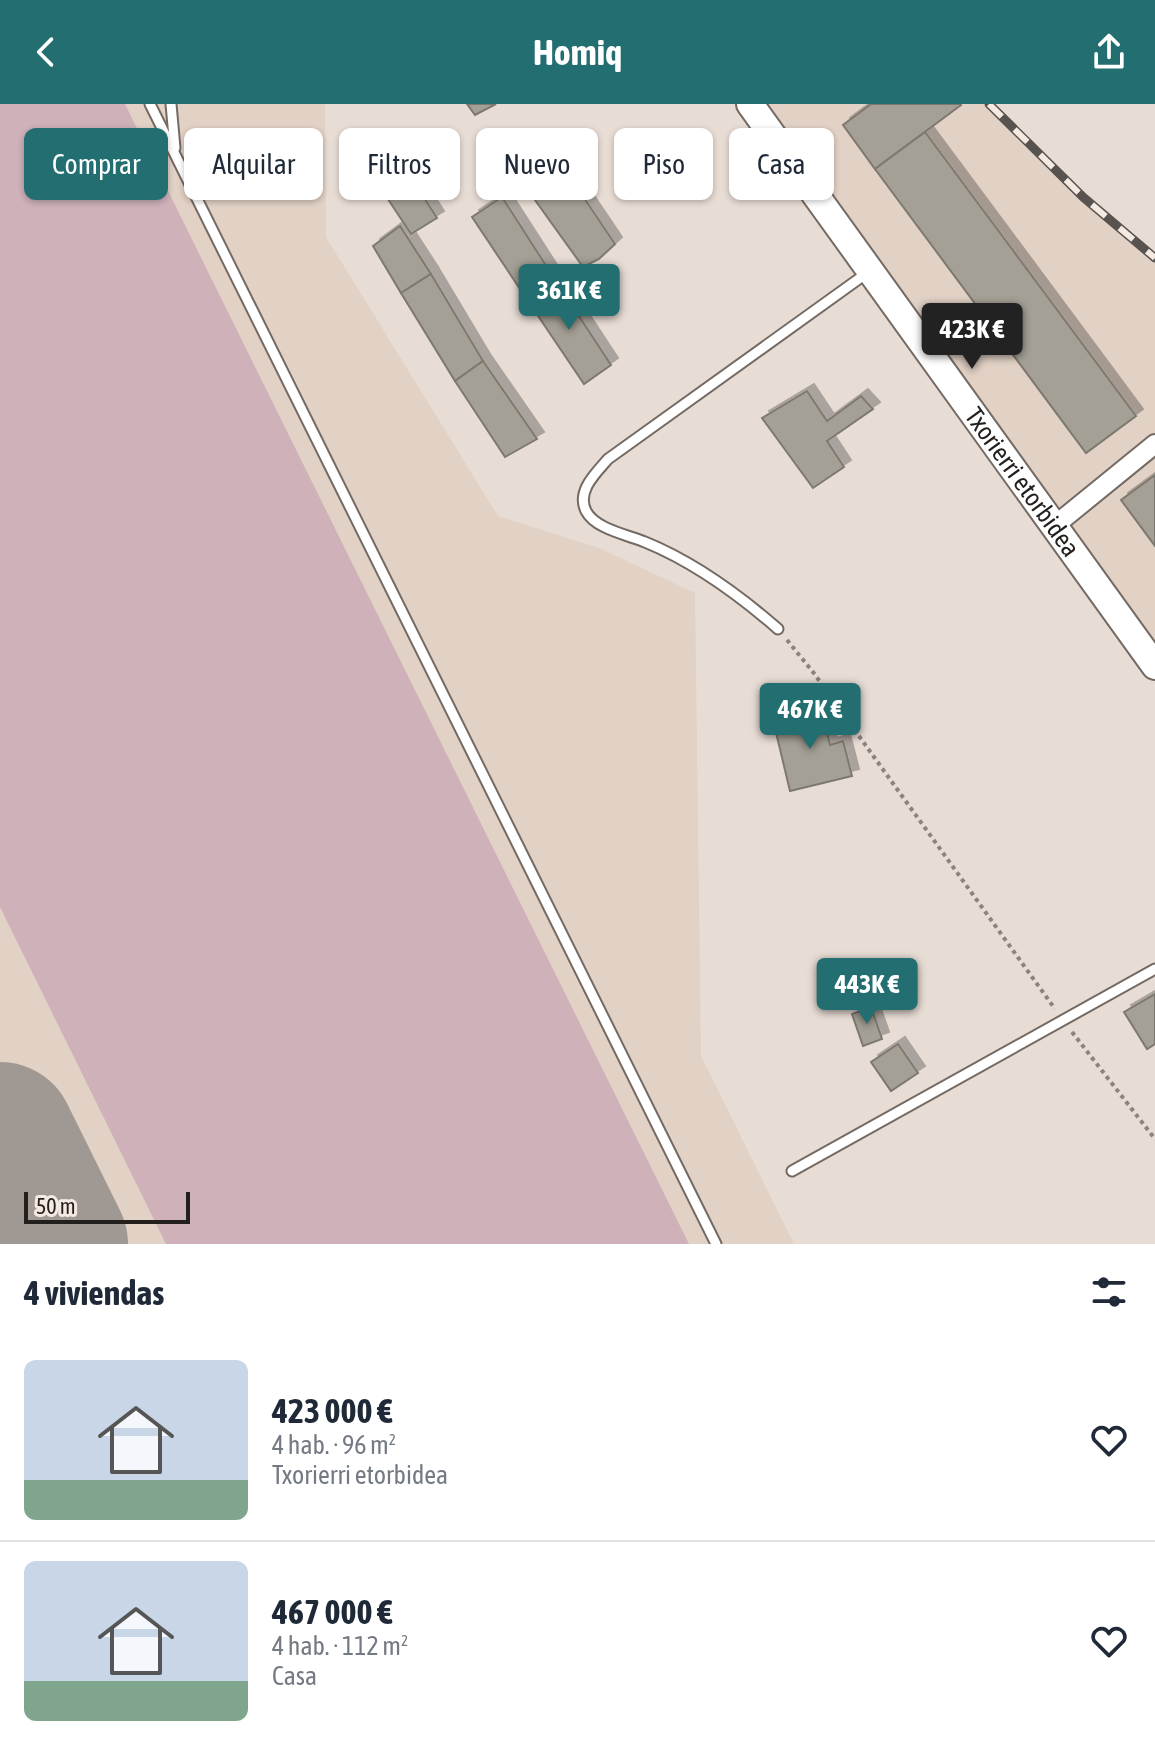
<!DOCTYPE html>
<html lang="es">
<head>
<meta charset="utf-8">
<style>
	:root { --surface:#fff; --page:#f2f2f3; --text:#1f2937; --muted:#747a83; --line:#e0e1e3; --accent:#236e71 }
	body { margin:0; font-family:"Asap Condensed",sans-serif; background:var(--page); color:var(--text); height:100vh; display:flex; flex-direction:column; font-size:30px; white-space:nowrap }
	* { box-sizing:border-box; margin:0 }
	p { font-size:26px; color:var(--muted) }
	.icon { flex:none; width:44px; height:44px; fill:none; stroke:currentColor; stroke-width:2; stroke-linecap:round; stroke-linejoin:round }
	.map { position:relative; height:1140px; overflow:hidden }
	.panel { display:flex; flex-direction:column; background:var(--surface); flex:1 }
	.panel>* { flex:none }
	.hud { position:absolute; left:24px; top:24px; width:1108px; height:72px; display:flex; gap:16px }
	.scale { position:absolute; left:24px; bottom:20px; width:166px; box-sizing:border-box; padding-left:8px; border:4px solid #231f1d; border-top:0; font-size:22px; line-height:28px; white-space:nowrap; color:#231f1d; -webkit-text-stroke:6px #f5eae2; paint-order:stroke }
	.price { position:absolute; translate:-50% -68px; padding:0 18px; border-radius:8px; background:var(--accent); color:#fff; font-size:26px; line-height:52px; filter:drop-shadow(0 2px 4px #0008) }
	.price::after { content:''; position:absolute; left:50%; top:48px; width:24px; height:18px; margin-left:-12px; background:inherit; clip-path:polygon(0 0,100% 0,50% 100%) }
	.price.selected { background:#222; color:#fff }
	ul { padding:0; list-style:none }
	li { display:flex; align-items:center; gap:24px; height:200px; padding:0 24px }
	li+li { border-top:2px solid var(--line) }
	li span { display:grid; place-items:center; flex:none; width:224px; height:160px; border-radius:12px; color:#555 }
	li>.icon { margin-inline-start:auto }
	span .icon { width:96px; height:96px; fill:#fffc; stroke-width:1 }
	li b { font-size:34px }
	h2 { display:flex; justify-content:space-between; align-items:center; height:96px; padding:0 24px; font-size:34px }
	.chip { padding:0 28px; border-radius:12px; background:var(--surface); box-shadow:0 2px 6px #0004; font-size:28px; line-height:72px }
	.chip.selected { background:var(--accent); color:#fff }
	header { display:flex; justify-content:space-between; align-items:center; height:104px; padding:0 24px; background:var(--accent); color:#fff; font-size:36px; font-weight:700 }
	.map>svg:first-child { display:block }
</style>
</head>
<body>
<header><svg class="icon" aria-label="back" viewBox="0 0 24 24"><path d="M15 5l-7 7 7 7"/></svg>Homiq<svg class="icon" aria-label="share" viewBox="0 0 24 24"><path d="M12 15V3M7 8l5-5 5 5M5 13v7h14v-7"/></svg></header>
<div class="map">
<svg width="1155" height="1140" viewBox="0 0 1155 1140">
	<defs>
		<filter id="shadow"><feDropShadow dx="7" dy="-7" stdDeviation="0" flood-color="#0004"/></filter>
	</defs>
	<rect width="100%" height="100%" fill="#e8ddd5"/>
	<g fill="#e2d1c5">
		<path d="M0,0H325L326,133L498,412L599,444L695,489L701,952L794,1140H0Z"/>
		<path d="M758,0H991L1155,158V562Z"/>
	</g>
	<path fill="#ceb1b9" d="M0,0H125L689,1140H166L0,803Z"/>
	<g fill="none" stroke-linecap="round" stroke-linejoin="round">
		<path stroke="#a09892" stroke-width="150" d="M0,1033L53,1140"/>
	</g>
	<g fill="#a5a095" stroke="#7e796f" stroke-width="2" filter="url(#shadow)">
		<path d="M467,0H496L475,11Z"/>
		<path d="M871,0H961V1L875,65L843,21Z"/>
		<path d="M925,28L1136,312L1086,349L875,65Z"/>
		<path d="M400,56L437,114L411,130L372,71Z"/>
		<path d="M570,73L615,140L599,155L583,163L535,96Z"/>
		<path d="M502,93L556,177L543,188L526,194L472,113Z"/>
		<path d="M400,122L431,170L401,189L373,142Z"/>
		<path d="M431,170L483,257L455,277L401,189Z"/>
		<path d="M556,177L611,261L584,280L526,194L543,188Z"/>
		<path d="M483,257L537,335L505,353L455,277Z"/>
		<path d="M807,287L827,317L861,292L873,305L827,337L844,363L813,384L762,314Z"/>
		<path d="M1155,371V442L1121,396Z"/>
		<path d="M821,604L830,641L843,637L852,672L790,687L773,616Z"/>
		<path d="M1155,890V940L1147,945L1124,908Z"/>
		<path d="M871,903L882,935L863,942L852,910Z"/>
		<path d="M898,940L918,969L891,987L871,958Z"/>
	</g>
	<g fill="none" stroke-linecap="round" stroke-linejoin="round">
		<g stroke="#746a64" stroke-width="13">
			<g id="lane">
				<path d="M150,0L716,1140"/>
				<path d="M171,0L175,44"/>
				<path d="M778,525C738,490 694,458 645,438C628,431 595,425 586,407C576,387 596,369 608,355L867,169"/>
				<path d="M792,1067L1155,865"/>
			</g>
		</g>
		<g stroke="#746a64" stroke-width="22">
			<path id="street" d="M1053,423L1155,340"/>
		</g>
		<g stroke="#746a64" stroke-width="30">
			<g id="secondary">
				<path id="s1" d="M750,0L1155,562"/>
			</g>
		</g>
		<g stroke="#8b837e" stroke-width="4" stroke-dasharray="4 4" stroke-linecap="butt">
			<path d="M787,536L813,568L1055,905"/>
			<path d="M1072,928L1155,1035"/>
		</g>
		<use href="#lane" stroke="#fff" stroke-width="9"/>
		<use href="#street" stroke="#fff" stroke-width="18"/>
		<use href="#secondary" stroke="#fff" stroke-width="26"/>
		<g stroke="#595350" stroke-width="9">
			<path id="rail" d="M989,0L1083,93L1155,154"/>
		</g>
		<use href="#rail" stroke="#f5eae2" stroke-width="6" stroke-dasharray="18" stroke-linecap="butt"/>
	</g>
	<g text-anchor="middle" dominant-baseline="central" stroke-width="7" stroke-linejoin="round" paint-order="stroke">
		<g font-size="26" fill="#231f1d" stroke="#f5eae2">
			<text stroke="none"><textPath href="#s1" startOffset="466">Txorierri etorbidea</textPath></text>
		</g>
	</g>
</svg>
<div class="scale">50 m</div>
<b class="price" style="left:569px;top:228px">361K €</b>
<b class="price selected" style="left:972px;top:267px">423K €</b>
<b class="price" style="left:810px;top:647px">467K €</b>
<b class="price" style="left:867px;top:922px">443K €</b>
<div class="hud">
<a class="chip selected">Comprar</a>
<a class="chip">Alquilar</a>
<a class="chip">Filtros</a>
<a class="chip">Nuevo</a>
<a class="chip">Piso</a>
<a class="chip">Casa</a>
</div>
</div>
<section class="panel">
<h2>4 viviendas<svg class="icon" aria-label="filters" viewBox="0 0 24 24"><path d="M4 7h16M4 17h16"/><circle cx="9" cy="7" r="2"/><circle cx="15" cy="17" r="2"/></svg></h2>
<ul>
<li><span style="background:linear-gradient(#c9d6e8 75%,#7fa58c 0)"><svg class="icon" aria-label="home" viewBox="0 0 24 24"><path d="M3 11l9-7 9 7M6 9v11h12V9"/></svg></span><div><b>423 000 €</b><p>4 hab. · 96 m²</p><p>Txorierri etorbidea</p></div><svg class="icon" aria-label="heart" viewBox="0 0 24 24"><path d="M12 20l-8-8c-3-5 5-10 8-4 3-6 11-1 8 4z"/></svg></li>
<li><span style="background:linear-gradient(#c9d6e8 75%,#7fa58c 0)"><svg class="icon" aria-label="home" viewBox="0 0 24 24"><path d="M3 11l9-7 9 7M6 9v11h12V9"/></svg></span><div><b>467 000 €</b><p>4 hab. · 112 m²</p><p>Casa</p></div><svg class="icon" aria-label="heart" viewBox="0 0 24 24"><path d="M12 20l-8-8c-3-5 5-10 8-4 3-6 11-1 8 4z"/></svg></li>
</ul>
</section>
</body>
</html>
